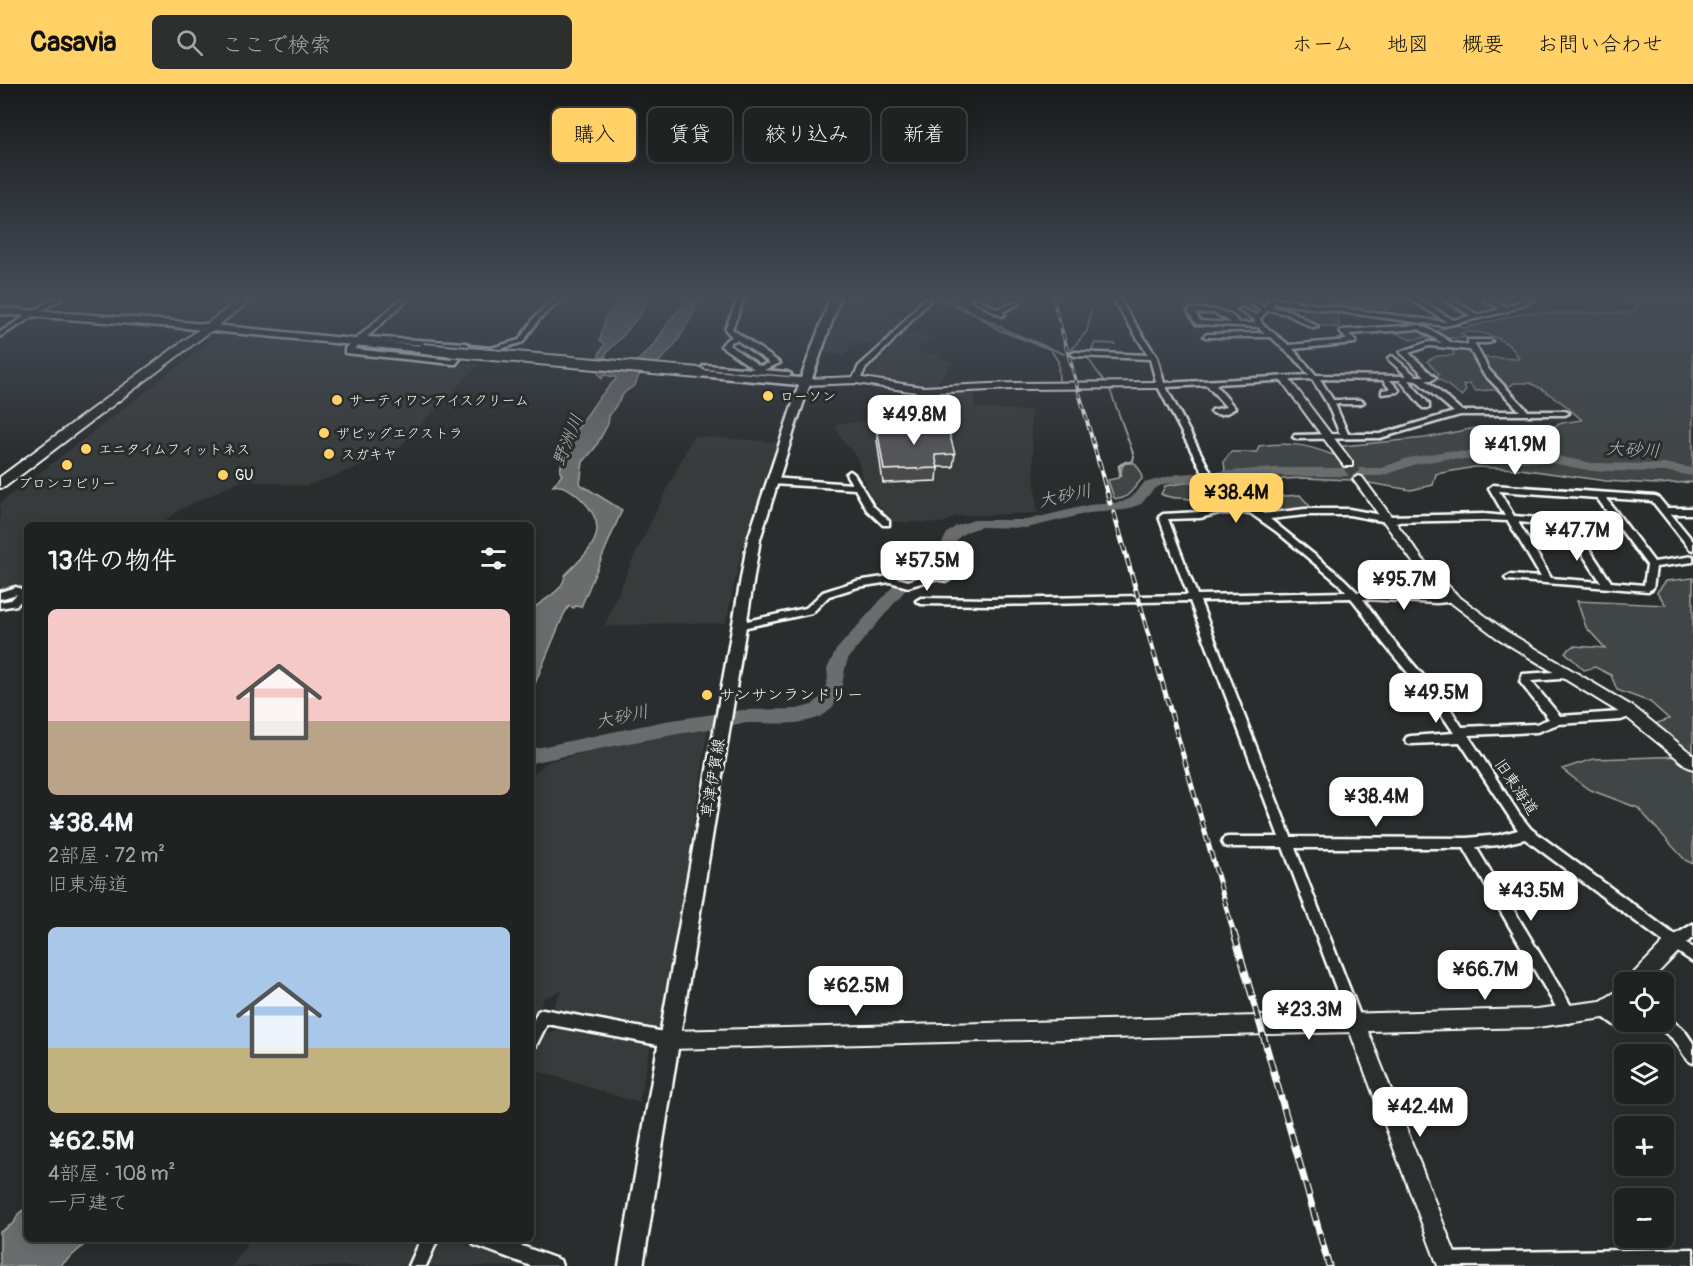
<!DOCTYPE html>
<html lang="ja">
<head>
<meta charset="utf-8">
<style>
	:root { --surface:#202222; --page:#2d2f2f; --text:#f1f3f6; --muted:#a2a4a5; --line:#3d3f40; --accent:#ffd166 }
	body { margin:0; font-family:Pangolin,"Klee One",sans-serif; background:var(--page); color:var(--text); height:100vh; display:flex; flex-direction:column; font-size:22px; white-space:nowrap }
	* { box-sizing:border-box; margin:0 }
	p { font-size:20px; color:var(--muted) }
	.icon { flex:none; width:33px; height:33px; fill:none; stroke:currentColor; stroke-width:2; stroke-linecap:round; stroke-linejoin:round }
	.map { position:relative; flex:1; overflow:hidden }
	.panel { position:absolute; left:24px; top:438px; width:510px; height:720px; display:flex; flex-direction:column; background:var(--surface); border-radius:9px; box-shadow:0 3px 15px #0003,0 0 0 2px var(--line) }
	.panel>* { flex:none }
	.top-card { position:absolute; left:552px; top:24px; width:570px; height:54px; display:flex; gap:12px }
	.controls { position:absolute; left:1614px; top:888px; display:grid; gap:12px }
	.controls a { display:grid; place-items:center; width:60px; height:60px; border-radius:9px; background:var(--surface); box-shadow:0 3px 15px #0003,0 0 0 2px var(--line); font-size:30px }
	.price { position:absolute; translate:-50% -51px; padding:0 14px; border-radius:12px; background:#fff; color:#222; font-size:20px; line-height:39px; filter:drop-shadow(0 2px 3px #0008) }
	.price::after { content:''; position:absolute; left:50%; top:36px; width:18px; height:14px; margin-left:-9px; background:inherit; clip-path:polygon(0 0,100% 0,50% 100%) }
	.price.current { background:var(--accent); color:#111 }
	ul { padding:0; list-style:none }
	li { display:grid; align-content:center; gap:12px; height:318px; padding:0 24px }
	li span { display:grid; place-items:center; height:186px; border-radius:9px; color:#555 }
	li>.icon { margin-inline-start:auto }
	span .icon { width:108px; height:108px; fill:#fffc; stroke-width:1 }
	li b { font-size:26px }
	h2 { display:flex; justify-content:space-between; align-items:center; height:72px; padding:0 24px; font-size:26px }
	.chip { padding:0 21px; border-radius:9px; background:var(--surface); box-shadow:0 3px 15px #0003,0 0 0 2px var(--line); font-size:21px; line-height:54px }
	.chip.current { background:var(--accent); color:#111 }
	header { display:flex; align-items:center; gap:36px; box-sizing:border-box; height:84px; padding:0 30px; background:var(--accent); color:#111 }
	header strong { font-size:28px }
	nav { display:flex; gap:33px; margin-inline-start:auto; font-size:21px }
	.search { width:420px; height:54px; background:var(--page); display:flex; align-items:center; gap:15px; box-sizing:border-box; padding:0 21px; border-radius:9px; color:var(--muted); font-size:22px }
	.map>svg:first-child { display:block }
</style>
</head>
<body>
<header>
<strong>Casavia</strong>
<div class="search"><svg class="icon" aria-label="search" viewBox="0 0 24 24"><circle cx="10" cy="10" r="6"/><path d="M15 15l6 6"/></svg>ここで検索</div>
<nav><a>ホーム</a><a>地図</a><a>概要</a><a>お問い合わせ</a></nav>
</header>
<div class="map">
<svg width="1693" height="1182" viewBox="0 0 1693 1182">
	<rect width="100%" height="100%" fill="#2a2d2e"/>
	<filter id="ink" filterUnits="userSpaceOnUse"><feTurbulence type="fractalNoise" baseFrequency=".0167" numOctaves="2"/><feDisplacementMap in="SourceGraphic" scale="12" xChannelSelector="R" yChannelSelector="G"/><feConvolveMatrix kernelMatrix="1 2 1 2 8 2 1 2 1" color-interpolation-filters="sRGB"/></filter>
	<g filter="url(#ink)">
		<g fill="#373a3b">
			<path d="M837,215L894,216L883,229L907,233L882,262L853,257L845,272L825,269L824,257Z"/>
			<path d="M902,249L933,253L917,266L923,269L944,270L939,274L954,277L935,303L898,301L862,289L865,283Z"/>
			<path d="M226,250L479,280L392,371L306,402L243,396L181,425L159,441H27V503L16,502L0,507V419L217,253Z"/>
			<path d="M974,307L975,324L1030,327L1037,429L956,432L944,439L893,438L869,410L855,370L843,357L836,344L837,340L865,337L871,334L915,336L919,309Z"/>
			<path d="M693,352L777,358L742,464L726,539H664L604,543L631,479Z"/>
			<path d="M708,645L661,949L558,933L554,920L562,906L544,914L531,939V692L548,678L632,657Z"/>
			<path d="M562,943L647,957L650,964L639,1019L531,985V973L545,951Z"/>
			<path d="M250,1155H421L407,1182H233Z"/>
			<path d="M449,1155H452L528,1182H425L436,1162Z"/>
		</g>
		<g fill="#414445" stroke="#a0a2a2" stroke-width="1.5">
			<path d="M1623,215H1693V398L1656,400L1606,397L1520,385L1475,383L1436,390L1433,401L1411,406L1351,396L1303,394L1283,395L1264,403L1272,411L1247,414L1219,396L1205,398L1211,406H1222L1242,421L1243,424L1207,427L1199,424L1197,417C1183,411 1174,417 1161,410L1165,402L1214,394L1225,387L1224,377L1231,368H1257L1259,362C1288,358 1305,360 1333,371L1343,362L1425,354L1476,344L1543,347L1562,339L1582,336L1565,321L1542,305L1530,299H1514C1506,307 1486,306 1475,307L1470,300L1463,301L1466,306L1462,312L1436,293L1439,290L1427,277L1437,272L1454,271L1452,263L1468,266L1475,273L1519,275C1511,255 1481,245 1461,249L1466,254H1444L1445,260L1426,253L1411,256L1390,246L1407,241L1435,248L1453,240L1464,244L1525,229H1629L1638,223Z"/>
			<path d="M1276,218L1336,225L1339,244L1312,240Z"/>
			<path d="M1124,379H1135L1141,388L1142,395C1134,403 1126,419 1114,414L1108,396L1118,394Z"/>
			<path d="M1300,411L1313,426L1265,430L1242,415Z"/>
			<path d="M1693,494V780L1685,776L1638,724L1588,705L1562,685L1593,675L1690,672L1652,641L1669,635L1650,618L1617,606L1611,591L1595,583L1584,586L1565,568L1573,562L1605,564L1586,543L1577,517L1666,521L1657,508L1666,497Z"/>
		</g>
		<g fill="#6a6c6d" stroke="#a6a7a7" stroke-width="1.5">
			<path d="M621,215H647C645,226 626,249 617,258C613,263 608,265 605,272L607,276L635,279C641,273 651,266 656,258C667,241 679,215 703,215L694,223L695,226C682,252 668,277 640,289L635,301L624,309L609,332L608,340L595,364L583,378L580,400L622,426L581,523L575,522L574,524L569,522L564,530L531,609V527C542,515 563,509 565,491C593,464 614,444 578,412C571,406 562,400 553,402L562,391L560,388L565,358L580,341L598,315L616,295L615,293L604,291L602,295C592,283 597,272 605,260L600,256L606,231Z"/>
			<path d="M1329,215H1393L1394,220L1388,222L1387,225L1330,218Z"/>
			<path d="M27,1123V1155H91L60,1182H0V1148L14,1139L18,1130Z"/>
		</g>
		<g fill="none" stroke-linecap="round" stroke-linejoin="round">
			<g stroke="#a6a7a7" stroke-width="2">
				<path d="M938,215L974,230L1001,247L1050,265L1058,277L1059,296"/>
				<path d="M947,215L1010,248L1064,270"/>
				<path d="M1070,270H1074L1072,265L1087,247L1091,226"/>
				<path d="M1090,270L1095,259L1115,260"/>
				<path d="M1089,276L1104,297"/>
				<path d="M1109,303L1134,372L1133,377L1121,380"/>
			</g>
			<path stroke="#a6a7a7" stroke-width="3" d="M1121,392L1119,382L1126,378"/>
			<path fill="#6a6c6d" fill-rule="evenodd" d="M1446,367L1552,371L1592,379L1670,380L1693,384V392L1670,388L1592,387L1552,379L1446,375L1416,380L1382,392H1275L1164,400L1154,405L1141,420L1124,426L1089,429L1027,444L980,443L966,448L958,454L952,466L913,497L849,573C840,593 846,615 825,630C805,643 772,639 748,639C733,640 718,644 703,646C645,655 588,667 531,679V665L665,637L742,626L797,625L812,621L823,611L828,595L827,585L836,566L903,491L941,461L947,449L956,442L974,436H1027L1089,421L1122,418L1131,414L1144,399L1178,390L1275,384H1381L1408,374Z"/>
			<path stroke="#3f4243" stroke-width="9" stroke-dasharray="9 4.5" stroke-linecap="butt" d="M1206,387L1214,398"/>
			<path stroke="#3f4243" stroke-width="12" stroke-dasharray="12 6" stroke-linecap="butt" d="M1348,380L1358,395"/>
			<g stroke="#fff" stroke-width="5">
				<g id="street">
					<path d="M53,215H61L0,253V248Z"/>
					<path d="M401,215H408L367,253L466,259L468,260L469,262L491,264L519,256L535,233L555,215H562L539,235L523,258L491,268L467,266L456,280H453L345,269V265ZM363,257L462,263L451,276L354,265Z"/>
					<path d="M738,215H744L732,245L780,279L764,286L787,288L791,290L790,292L706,285L702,283L706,281L754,285L721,262L726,256L732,253L725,245ZM737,256L770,279L760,282L729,261L731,258Z"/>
					<path d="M924,215H931L890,260L865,285L859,298H853L852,296L859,282L886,258Z"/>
					<path d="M971,215H979L997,225L1016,218L1019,220L1002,228L1005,230L1002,232Z"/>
					<path d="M1113,215H1119L1157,273L1164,299L1309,291L1298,278L1271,253H1205L1204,252L1207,250L1265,249L1258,243L1196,240L1188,227L1191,225C1208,225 1229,224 1239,239H1255L1254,235L1238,226L1243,225L1257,231L1261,226L1242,215H1250L1264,223L1270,215H1277L1445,238H1447L1410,215H1418L1453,236L1471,232L1443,215H1451L1478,231L1500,225L1483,215H1491L1506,223L1526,215H1535L1508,227L1445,242L1274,219L1271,223L1291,227L1318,243L1313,244L1287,230L1268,226L1260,235L1262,240L1289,261L1347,256L1340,248L1343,246L1420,241L1438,250L1452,259L1468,261V256H1491L1492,257L1489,259H1474L1489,286L1528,327H1565L1569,329L1565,331H1460L1380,354L1297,355L1293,353L1294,351L1340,350L1327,319L1312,295L1215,300L1235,324C1229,329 1218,333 1211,328L1212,326L1226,323L1207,301L1166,303L1210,387L1209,389H1203L1157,301L1150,275L1075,272L1071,270L1075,268L1148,271ZM1195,229H1215L1232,239L1200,237ZM1419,245L1442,259L1428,258L1400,268L1425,292H1416L1392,272L1388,274L1389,276L1407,292L1316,291L1293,265L1355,259V257L1349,250ZM1429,262L1470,266L1483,289L1520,327H1462L1426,296H1432L1436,294L1409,269ZM1320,295L1383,296L1390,305L1382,306V310L1398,308L1399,306L1390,296H1400L1423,324H1429V320L1408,296L1417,297L1454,328L1380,350H1348L1335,320H1360L1364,318L1360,316H1333Z"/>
					<path d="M850,387L854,390L873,422L889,437V441H883L867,426L855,405L772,400L768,397L772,394L852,400L846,390Z"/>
					<path d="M1214,395L1264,430L1305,425H1349L1387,432L1484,430L1505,432L1489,404L1493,401L1655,412L1658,413L1667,424H1693V430H1671L1693,457V466L1690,465L1652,417L1606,414L1654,478L1693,472V478L1656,483L1653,504L1648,507L1507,496L1505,494L1510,491L1541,493L1508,437L1484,436L1387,438L1349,431H1305L1270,435L1344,495L1357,508L1457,513L1459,515L1457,517L1437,519L1363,515L1390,553L1446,618L1462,643L1536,640L1549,635L1520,598L1523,590L1554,588L1562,583L1567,587L1560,595L1531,597L1560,632L1620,628L1630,624L1634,625L1635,628L1634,631L1621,636L1558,640L1537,648L1468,651L1519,730L1531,745L1675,851L1693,840V854L1686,859L1693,864V878L1670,863L1525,755L1499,761L1476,763L1574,927L1576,932L1574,937L1569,939L1564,937L1464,764H1295L1363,939L1361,944L1356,946L1351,944L1283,763H1228L1224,762L1222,758L1224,754L1228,753H1279L1190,517L991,521L921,520L916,517L921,514L991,515L1188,511L1159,433L1163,430L1200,428L1219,423H1243L1211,400V396ZM1499,407L1597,414L1616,440L1514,432ZM1219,429H1250L1277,448L1338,499L1346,508L1197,511L1168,435L1200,434ZM1518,438L1564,442L1601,498L1551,494ZM1574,442L1621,446L1647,481L1644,501L1611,498ZM1351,514C1364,528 1372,546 1384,560C1408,590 1434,617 1454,649L1411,652L1407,653L1405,656L1407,659L1411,660L1460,658L1518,746L1499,751L1467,754L1291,753L1200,517Z"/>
					<path d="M934,489L950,492L952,494L947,497L934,495L908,503L890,498L858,503L829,512L812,529L738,545L733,542L738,539L806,524L823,508L857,497L890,492L908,497Z"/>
					<path d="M16,503L26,507V511L17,521L0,524V518L11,516L17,510L0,515V508Z"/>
					<path d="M1604,918L1619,929L1624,928V938H1630L1629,940L1617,943L1599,930L1597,925L1599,920Z"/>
					<path d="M543,925L669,949L674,951L676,956L674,961L669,963L547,940L536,962L531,964V941L538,927Z"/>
					<path d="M1664,931L1684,946L1693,959V979C1683,975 1681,963 1674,956C1667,949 1659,946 1656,938H1664Z"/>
					<path d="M421,1155H438L426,1182H409Z"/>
					<path d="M472,1155H503L560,1176L562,1182H531L474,1161Z"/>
					<path d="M1693,1165V1181L1441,1182L1439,1177L1441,1171L1447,1169Z"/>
				</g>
			</g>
			<g stroke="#fff" stroke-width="4">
				<g id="secondary">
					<path d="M1281,292H1287L1352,378V382H1344L1281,296Z"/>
					<path d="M856,293L923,303L1013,299L1161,298L1166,301L1161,304L1013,305L923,309L856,299L805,301L800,298L805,295Z"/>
					<path d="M1358,392L1362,393L1425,478L1458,512L1506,547L1635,624L1693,671V685L1688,683L1625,632L1496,553L1450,518L1417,484L1353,395Z"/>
					<path d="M1675,851L1681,853L1684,859L1681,865L1649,898H1628L1631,892L1669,853Z"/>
					<path d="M1624,903V922L1604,934L1537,943L1368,947L1460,1182H1438L1350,948L669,965L662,963L660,956L662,949L669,947L1537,925L1601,917Z"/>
				</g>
			</g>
			<g stroke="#fff" stroke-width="5">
				<g id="primary">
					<path d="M830,215H840L797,337L760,455L643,1182H619L748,455L799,301L699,292L694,289L699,286L801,294Z"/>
					<path d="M0,224L174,237L423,262L428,265L423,268L174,243L0,230Z"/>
				</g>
			</g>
			<g stroke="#fff" stroke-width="4">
				<path id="highway" d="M240,215H253L5,403L0,404V393Z"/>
			</g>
			<use href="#street" fill="#2a2d2e" fill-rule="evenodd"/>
			<use href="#secondary" fill="#2a2d2e" fill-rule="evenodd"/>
			<use href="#primary" fill="#2a2d2e" fill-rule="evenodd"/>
			<use href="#highway" fill="#2a2d2e" fill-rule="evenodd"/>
			<g stroke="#fff" stroke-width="4">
				<path id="rail-far2" d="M1053,215L1099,380"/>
			</g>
			<g stroke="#fff" stroke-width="5">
				<g id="rail-far1">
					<path d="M1099,378L1110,419"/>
					<path d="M1114,429L1234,850"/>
				</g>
			</g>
			<g stroke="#fff" stroke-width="7">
				<path id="rail" d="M1234,849L1329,1182"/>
			</g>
			<use href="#rail-far2" stroke="#2a2d2e" stroke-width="2" stroke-dasharray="6" stroke-linecap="butt"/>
			<use href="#rail-far1" stroke="#2a2d2e" stroke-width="3" stroke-dasharray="8" stroke-linecap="butt"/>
			<use href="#rail" stroke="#2a2d2e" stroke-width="4.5" stroke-dasharray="13" stroke-linecap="butt"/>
			<g stroke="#fff" stroke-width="14" stroke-linecap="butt">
				<path id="primary-bridge" d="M423,265L699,289"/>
			</g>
			<use href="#primary-bridge" stroke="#2a2d2e" stroke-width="10"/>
		</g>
		<path fill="#494b4c" stroke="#fff" stroke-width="1.5" d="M877,343L955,370L953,383H938L937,397L883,399L877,356Z"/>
		<path fill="#555758" stroke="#fff" stroke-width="1.5" d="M947,341L955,370L935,371L938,384L884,386L877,343Z"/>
	</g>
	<linearGradient id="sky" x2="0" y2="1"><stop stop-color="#171919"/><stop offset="0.56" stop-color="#444c57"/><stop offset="1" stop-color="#444c57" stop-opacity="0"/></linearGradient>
	<rect width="1693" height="381" fill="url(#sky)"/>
	<g fill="#ffd166" stroke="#2a2d2e" stroke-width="2">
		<circle cx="768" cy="312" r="6"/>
		<circle cx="337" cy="316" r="6"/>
		<circle cx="324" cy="349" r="6"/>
		<circle cx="86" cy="365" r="6"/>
		<circle cx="329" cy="370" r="6"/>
		<circle cx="67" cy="381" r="6"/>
		<circle cx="223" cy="391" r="6"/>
		<circle cx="707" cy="611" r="6"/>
	</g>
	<g text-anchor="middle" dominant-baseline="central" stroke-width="6" stroke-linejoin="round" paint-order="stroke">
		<g font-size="14" fill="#fff" stroke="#2a2d2e" text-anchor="start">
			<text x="780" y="312">ローソン</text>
			<text x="349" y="316">サーティワンアイスクリーム</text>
			<text x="336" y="349">ザビッグエクストラ</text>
			<text x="98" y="365">エニタイムフィットネス</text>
			<text x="341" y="370">スガキヤ</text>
			<text x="235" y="391">GU</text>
			<text x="67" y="399" text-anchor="middle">ブロンコビリー</text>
		</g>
		<g font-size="16" fill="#fff" stroke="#2a2d2e" text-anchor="start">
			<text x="719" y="611">サンサンランドリー</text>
		</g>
		<g font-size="16" fill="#fff" stroke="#2a2d2e">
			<text transform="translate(713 694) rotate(-81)">草津伊賀線</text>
			<text transform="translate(1516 703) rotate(56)">旧東海道</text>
		</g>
		<g font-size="18" font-style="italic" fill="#b4b6b6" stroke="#2a2d2e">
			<text transform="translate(568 356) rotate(-68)">野洲川</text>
			<text transform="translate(1633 366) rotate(3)">大砂川</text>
			<text transform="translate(1065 412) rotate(-12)">大砂川</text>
			<text transform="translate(622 633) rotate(-12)">大砂川</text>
		</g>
	</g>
</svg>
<div class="controls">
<a><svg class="icon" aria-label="locate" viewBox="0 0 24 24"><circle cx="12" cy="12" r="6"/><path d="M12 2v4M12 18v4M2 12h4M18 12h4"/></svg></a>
<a><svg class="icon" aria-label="layers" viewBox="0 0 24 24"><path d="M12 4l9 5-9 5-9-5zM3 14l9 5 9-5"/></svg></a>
<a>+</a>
<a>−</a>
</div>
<b class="price" style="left:914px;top:362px">¥49.8M</b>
<b class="price" style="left:1515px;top:392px">¥41.9M</b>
<b class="price current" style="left:1236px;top:440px">¥38.4M</b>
<b class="price" style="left:1577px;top:478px">¥47.7M</b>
<b class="price" style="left:927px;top:508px">¥57.5M</b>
<b class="price" style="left:1404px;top:527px">¥95.7M</b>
<b class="price" style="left:1436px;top:640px">¥49.5M</b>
<b class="price" style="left:1376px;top:744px">¥38.4M</b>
<b class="price" style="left:1531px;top:838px">¥43.5M</b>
<b class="price" style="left:1485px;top:917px">¥66.7M</b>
<b class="price" style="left:856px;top:933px">¥62.5M</b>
<b class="price" style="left:1309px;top:957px">¥23.3M</b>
<b class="price" style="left:1420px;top:1054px">¥42.4M</b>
<div class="top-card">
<a class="chip current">購入</a>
<a class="chip">賃貸</a>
<a class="chip">絞り込み</a>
<a class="chip">新着</a>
</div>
<section class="panel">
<h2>13件の物件<svg class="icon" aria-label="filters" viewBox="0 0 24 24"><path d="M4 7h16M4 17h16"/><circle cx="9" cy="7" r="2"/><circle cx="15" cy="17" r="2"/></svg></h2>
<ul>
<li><span style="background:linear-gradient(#f6c9c9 60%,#b9a48a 0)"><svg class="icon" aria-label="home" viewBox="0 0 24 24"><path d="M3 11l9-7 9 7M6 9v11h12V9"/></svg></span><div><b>¥38.4M</b><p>2部屋 · 72 m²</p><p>旧東海道</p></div></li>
<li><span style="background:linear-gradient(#a9c7e8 65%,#c2b280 0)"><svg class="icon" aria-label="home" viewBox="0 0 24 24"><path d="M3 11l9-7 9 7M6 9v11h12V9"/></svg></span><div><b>¥62.5M</b><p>4部屋 · 108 m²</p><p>一戸建て</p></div></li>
</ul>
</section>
</div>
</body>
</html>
